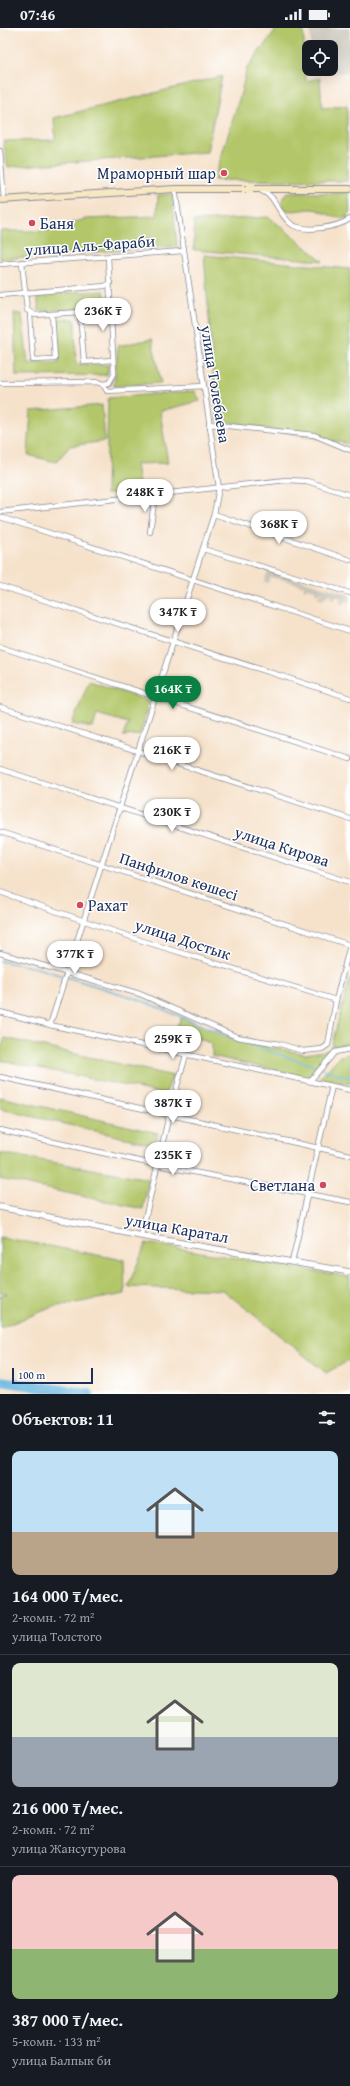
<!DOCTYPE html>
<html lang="ru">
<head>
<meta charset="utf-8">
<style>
	:root { --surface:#171b24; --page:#242831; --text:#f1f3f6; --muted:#9ea1a6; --line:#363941; --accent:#0b8043 }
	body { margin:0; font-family:"Gentium Book Plus",serif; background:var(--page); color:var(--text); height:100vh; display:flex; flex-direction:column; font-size:15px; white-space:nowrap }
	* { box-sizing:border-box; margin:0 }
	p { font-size:13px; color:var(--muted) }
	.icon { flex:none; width:22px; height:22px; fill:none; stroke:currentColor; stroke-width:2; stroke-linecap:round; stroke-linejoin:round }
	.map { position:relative; height:1366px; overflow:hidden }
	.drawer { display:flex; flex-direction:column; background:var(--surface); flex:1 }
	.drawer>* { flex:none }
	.controls { position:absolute; left:302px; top:12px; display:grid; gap:8px }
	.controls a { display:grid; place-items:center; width:36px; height:36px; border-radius:8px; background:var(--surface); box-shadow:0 4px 16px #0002; font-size:20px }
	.scale { position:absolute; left:12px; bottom:10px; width:81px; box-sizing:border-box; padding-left:4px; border:2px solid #1b2f5e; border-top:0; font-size:11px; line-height:14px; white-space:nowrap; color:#1b2f5e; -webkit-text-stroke:3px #fff; paint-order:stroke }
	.price { position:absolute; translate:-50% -34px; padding:0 9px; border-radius:14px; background:#fff; color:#222; font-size:13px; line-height:26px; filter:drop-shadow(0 1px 2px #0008) }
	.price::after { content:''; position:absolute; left:50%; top:24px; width:12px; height:9px; margin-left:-6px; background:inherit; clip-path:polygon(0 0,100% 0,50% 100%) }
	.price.current { background:var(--accent); color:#fff }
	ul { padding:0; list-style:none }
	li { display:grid; align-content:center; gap:8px; height:212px; padding:0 12px }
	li+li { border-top:1px solid var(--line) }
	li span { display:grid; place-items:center; height:124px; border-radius:8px; color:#555 }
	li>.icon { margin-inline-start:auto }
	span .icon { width:72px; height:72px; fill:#fffc; stroke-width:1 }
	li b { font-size:17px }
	h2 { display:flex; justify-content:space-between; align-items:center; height:48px; padding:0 12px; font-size:17px }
	.status { display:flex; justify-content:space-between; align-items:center; height:28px; padding:0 20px; background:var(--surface); direction:ltr }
	.status svg { height:11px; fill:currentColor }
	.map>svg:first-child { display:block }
</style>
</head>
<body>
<div class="status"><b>07:46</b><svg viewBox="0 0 49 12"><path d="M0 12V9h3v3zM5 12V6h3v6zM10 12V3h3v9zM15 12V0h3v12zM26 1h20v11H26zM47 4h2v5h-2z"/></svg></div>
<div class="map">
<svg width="350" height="1366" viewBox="0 0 350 1366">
	<rect width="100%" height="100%" fill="#fff"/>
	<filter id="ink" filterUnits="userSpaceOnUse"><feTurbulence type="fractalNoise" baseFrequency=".025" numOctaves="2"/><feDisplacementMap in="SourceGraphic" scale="8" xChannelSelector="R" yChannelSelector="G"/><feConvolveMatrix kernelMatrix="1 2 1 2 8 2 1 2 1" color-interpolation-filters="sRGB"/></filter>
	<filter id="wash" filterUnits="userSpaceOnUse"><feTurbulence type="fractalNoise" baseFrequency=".012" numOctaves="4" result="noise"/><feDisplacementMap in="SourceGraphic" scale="16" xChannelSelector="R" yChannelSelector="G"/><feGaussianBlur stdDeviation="0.9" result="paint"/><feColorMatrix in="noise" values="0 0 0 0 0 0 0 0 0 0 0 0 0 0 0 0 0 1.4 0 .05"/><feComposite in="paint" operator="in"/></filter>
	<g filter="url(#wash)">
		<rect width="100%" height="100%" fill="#f6e2cb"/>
		<g fill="#c9c4b8">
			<path d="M310,0H350V44L312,47V41H331V19H311Z"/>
			<path d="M268,542L350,567V574L347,573L343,576L340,575L341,570L335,568L334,572L331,571L332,567L328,566L327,569L324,568L323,572L318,570L319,566L322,567V565L315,566V562L307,560L306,562L303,561L304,558L288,553L270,549L268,555L264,554Z"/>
		</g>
		<g fill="#b3c76b" stroke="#677b64">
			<path d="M277,0H303L306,53L320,50L322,80L347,78V153L214,152L241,65L247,40Z"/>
			<path d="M222,48L207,124L8,139L3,113L55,112L54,90Z"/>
			<path d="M287,165H349L350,186L346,190C332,192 325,182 312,181C303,181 293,185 283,181C281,174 281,171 287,165Z"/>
			<path d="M172,166L177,218L0,231V203H43L86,191L157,188L158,167Z"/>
			<path d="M269,189L323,233L194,222V193Z"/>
			<path d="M204,227L350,241V416L217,392Z"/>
			<path d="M104,263L108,279L39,283L37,266Z"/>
			<path d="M14,285L22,286L28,335H59L58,291H75L76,336L109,337L107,347L16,348Z"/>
			<path d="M152,311L161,355L114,358L118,318Z"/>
			<path d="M195,363L200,373L160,383L168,435L136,436L140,463L106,466L108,370Z"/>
			<path d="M102,377L105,413L70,418L56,434L28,427L31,383Z"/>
			<path d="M89,653L149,673L140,707L123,708L128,695L97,686L93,700L72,696Z"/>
			<path d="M350,949V1015L331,1019Z"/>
			<path d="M182,989L235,1012L305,1026L330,1022L309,1050L212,1028V1016L175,1001Z"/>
			<path d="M5,1010L173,1048L165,1066L0,1032V1024Z"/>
			<path d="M350,1026V1056L320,1050L340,1028Z"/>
			<path d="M0,1069L158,1105L156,1117L0,1081Z"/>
			<path d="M0,1125L149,1151L143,1181L0,1151Z"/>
			<path d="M0,1209L124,1232L125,1266L53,1279L0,1300V1268L7,1265L0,1264Z"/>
			<path d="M146,1215L350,1249V1332L326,1345L223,1262L128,1259Z"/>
		</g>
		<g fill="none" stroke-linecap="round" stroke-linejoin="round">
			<path stroke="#62b5de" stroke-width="1.5" d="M0,933L37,940L138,971L239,1013L350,1050"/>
			<path stroke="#62b5de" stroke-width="10" d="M0,1353L89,1366"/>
		</g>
	</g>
	<g filter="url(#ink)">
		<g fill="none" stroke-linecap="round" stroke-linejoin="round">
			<g stroke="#888894" stroke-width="6">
				<g id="minor">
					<path d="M0,123L4,172"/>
					<path d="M259,161C263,164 269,166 272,170C278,179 282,188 290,195C302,206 338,199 350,191"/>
					<path d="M22,234L27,282L35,287L111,282"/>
					<path d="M0,236L183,223"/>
					<path d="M0,267L105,258L110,255"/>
					<path d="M80,284L84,334L113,332"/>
					<path d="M30,286L33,332L55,331L52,286"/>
					<path d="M0,355L98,354L103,356L107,363L204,358"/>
					<path d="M103,356L109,355L114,346L108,229"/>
					<path d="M209,396L314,407L350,422"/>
					<path d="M0,484L286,452L307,453L350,467"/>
					<path d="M214,486L350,532"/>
					<path d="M0,489L350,603"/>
					<path d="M150,504L155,467"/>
					<path d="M203,521L350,565"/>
					<path d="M0,558L350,670"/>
					<path d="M0,619L350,731"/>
					<path d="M0,679L350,791"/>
					<path d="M0,741L350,854"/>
					<path d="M0,804L350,917"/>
					<path d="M0,864L146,914L336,972"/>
					<path d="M0,925L140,966L237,1009L280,1016L303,1023L322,1021L328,1017L336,972L350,917"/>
					<path d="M0,984L50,997L350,1062"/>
					<path d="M50,997L214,486L219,460L175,161"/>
					<path d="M0,1049L350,1127"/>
					<path d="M310,1053L335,1024L350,1021"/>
					<path d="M0,1102L157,1137L350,1174"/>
					<path d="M141,1208L169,1087L186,1027"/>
					<path d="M292,1234L332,1058"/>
				</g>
			</g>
			<g stroke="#888894" stroke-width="7">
				<path id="tertiary" d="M0,1179L141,1208L350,1244"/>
			</g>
			<g stroke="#888894" stroke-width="8">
				<path id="secondary" d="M0,172L175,161H350"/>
			</g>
			<use href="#minor" stroke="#fff" stroke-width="4.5"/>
			<use href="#tertiary" stroke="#fff" stroke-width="5.5"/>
			<use href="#secondary" stroke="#f7e8c3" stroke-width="6"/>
		</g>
	</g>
	<g fill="#d1495b" stroke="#fff" stroke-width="1.5">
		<circle cx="224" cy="145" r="4"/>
		<circle cx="32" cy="195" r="4"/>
		<circle cx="80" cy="877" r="4"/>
		<circle cx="323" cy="1157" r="4"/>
	</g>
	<g text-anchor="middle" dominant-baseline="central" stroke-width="3" stroke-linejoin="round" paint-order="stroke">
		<g font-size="16" fill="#1b2f5e" stroke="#fff" text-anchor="end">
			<text x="216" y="145">Мраморный шар</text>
			<text x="40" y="195" text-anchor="start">Баня</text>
			<text x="88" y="877" text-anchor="start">Рахат</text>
			<text x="315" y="1157">Светлана</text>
		</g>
		<g font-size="16" fill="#1b2f5e" stroke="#fff">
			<text transform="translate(90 217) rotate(-4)">улица Аль-Фараби</text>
			<text transform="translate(216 356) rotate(81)">улица Толебаева</text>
			<text transform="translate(282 818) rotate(18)">улица Кирова</text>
			<text transform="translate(179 848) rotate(18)">Панфилов көшесі</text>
			<text transform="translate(183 911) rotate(18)">улица Достык</text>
			<text transform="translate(177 1200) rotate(10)">улица Каратал</text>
		</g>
	</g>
</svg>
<div class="controls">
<a><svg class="icon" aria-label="locate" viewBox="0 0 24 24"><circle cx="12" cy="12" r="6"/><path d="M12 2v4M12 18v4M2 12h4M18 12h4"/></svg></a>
</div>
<div class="scale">100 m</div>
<b class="price" style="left:103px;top:304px">236K ₸</b>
<b class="price" style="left:145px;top:485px">248K ₸</b>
<b class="price" style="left:279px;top:517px">368K ₸</b>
<b class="price" style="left:178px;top:605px">347K ₸</b>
<b class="price current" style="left:173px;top:682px">164K ₸</b>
<b class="price" style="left:172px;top:743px">216K ₸</b>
<b class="price" style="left:172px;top:805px">230K ₸</b>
<b class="price" style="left:75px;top:947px">377K ₸</b>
<b class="price" style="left:173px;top:1032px">259K ₸</b>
<b class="price" style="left:173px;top:1096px">387K ₸</b>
<b class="price" style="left:173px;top:1148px">235K ₸</b>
</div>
<section class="drawer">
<h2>Объектов: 11<svg class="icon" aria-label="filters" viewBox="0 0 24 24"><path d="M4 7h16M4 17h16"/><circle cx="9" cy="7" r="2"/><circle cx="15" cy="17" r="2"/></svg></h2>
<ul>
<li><span style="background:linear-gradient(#bfe0f5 65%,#b9a48a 0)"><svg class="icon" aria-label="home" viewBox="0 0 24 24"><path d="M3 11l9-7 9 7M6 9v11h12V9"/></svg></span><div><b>164 000 ₸/мес.</b><p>2-комн. · 72 m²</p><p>улица Толстого</p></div></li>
<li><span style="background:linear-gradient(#dfe7d0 60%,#9aa5b1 0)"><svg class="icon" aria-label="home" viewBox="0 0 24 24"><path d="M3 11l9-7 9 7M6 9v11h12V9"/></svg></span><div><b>216 000 ₸/мес.</b><p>2-комн. · 72 m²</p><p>улица Жансугурова</p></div></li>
<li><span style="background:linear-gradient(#f6c9c9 60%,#8fb573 0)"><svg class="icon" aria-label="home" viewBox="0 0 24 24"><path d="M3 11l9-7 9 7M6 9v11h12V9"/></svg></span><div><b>387 000 ₸/мес.</b><p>5-комн. · 133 m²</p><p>улица Балпык би</p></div></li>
</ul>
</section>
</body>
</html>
